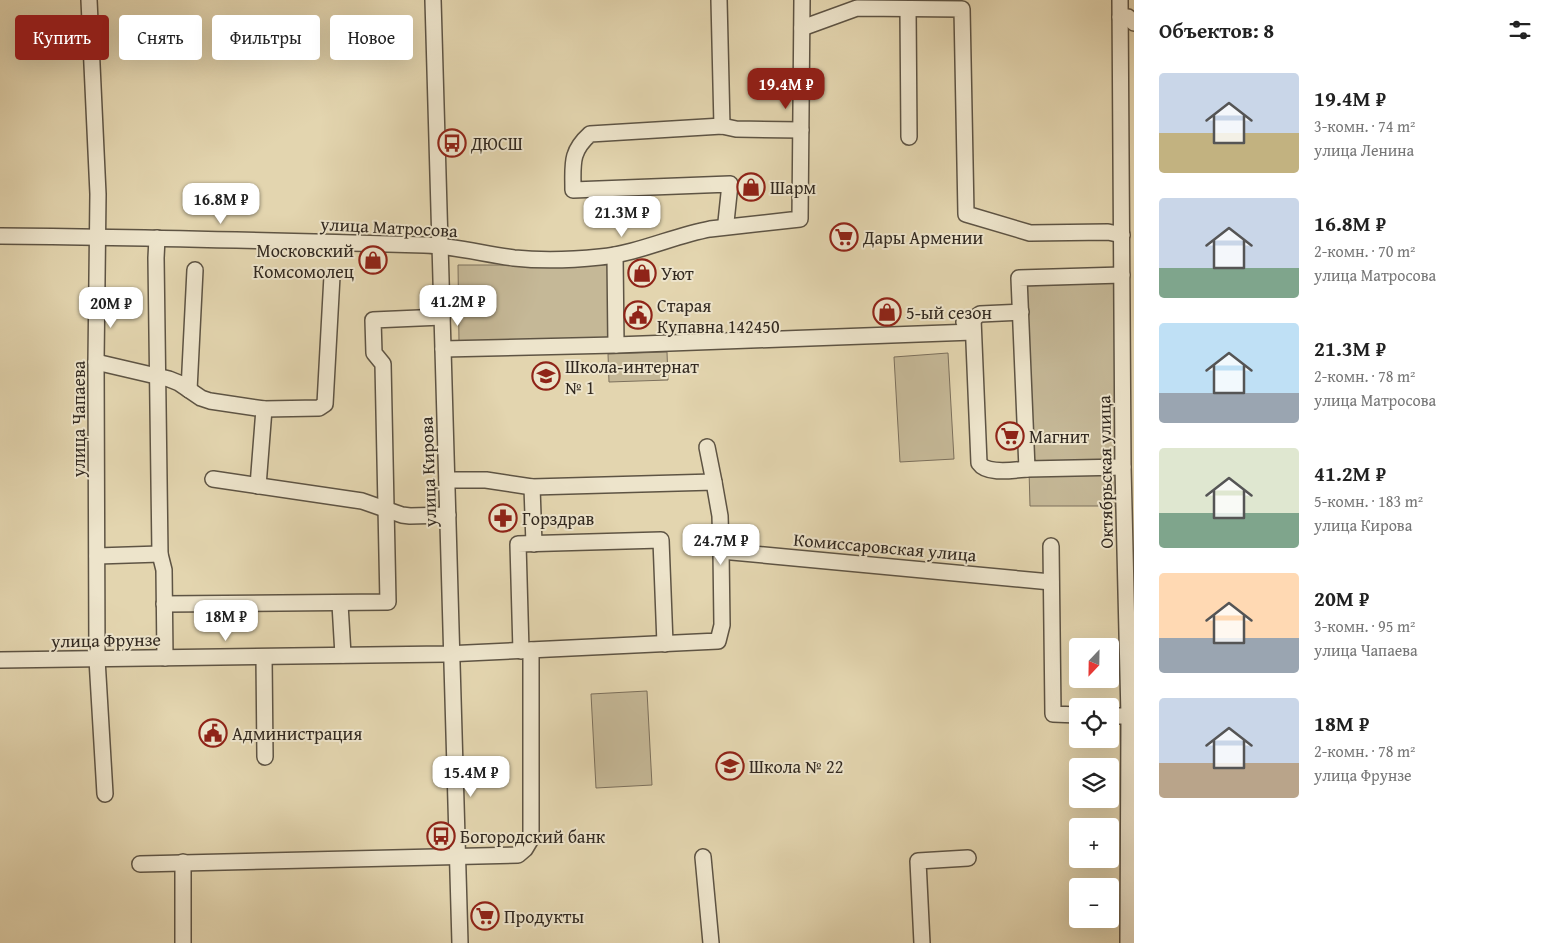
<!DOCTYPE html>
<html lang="ru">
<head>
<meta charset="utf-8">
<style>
	:root { --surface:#fff; --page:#f2f2f2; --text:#222; --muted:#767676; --accent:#8f2418 }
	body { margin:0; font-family:"Gentium Book Plus",serif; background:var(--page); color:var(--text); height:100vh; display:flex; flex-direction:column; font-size:19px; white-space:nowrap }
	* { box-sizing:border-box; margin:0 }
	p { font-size:16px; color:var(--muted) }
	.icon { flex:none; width:28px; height:28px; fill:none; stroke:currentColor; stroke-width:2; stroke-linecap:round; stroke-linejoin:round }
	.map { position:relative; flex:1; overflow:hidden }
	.drawer { display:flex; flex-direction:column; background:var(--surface); width:425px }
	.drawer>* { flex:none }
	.banner { position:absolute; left:15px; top:15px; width:475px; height:45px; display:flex; gap:10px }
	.needle { width:32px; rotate:202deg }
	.controls { position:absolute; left:1069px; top:638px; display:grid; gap:10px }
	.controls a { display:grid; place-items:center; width:50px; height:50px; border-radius:5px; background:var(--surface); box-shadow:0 5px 20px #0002; font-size:25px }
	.price { position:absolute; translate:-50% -42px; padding:0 11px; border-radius:10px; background:#fff; color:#222; font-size:16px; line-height:32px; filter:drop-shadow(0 1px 2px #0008) }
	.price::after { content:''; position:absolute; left:50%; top:30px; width:15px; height:11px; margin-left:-8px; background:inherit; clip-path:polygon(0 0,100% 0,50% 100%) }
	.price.selected { background:var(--accent); color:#fff }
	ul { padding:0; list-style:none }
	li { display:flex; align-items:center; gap:15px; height:125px; padding:0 25px }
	li span { display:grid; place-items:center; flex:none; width:140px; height:100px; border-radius:5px; color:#555 }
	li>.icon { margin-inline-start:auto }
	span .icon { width:60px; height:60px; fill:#fffc; stroke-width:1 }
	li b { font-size:21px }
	h2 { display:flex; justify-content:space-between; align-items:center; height:60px; padding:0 25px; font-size:21px }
	.tag { padding:0 18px; border-radius:5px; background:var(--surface); box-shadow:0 5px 20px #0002; font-size:18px; line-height:45px }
	.tag.selected { background:var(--accent); color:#fff }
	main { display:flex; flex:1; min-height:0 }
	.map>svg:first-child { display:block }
</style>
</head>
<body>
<main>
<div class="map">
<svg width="1134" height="943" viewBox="0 0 1134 943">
	<rect width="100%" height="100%" fill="#e3d5af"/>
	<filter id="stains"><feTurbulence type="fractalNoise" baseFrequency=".004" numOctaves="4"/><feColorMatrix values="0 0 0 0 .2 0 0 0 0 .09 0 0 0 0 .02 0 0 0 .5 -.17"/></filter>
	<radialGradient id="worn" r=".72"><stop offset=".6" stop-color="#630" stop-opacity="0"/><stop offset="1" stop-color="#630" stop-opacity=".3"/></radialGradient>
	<g fill="#c5b897" stroke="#7c705c">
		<path d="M458,265H613L612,339L459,343Z"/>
		<path d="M1115,283L1116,506H1030L1024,286Z"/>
		<path d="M667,352L668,380L609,382L608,354Z"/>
		<path d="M948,353L954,459L900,462L894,357Z"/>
		<path d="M647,691L652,785L596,788L591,694Z"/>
	</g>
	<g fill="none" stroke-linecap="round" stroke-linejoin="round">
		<g stroke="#5e5444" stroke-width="18">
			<g id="minor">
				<path d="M89,0L98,194L96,362L97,659L105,794"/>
				<path d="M433,0L460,943"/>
				<path d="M719,0L722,126"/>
				<path d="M1120,0L1123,467L1129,716L1128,943"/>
				<path d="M908,9L909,137"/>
				<path d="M1120,17H1128L1134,23"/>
				<path d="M802,28L857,8L962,9L966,214L1030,233L1108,232L1122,235"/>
				<path d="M726,222L730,184L573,190C573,164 570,152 590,134L722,126L736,129L801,130"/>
				<path d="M0,236C141,237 283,241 424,245C454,246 484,254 514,258C542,261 572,260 600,257C639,253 673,236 710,229L800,219L802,0"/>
				<path d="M157,238L156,258L160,554L164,570L165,658"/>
				<path d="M615,255L616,345"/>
				<path d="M1122,275L1019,278L1027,469L1123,467"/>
				<path d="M973,319L979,463C987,475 1014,470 1027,469"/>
				<path d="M964,322L973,319L980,314L1021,312"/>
				<path d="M443,349L616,345L973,332"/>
				<path d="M96,362L169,379L179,383L201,398L210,401L264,409L319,408L325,404L332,276"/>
				<path d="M189,390L195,270"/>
				<path d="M707,447L714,482"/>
				<path d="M213,479L362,501L402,515L410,516L448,515"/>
				<path d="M447,480H486L532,487L714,482L720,516L721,551L1051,582"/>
				<path d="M258,486L264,409"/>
				<path d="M532,487L534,544"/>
				<path d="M1051,546L1053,714L1078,715"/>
				<path d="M97,556L160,554"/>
				<path d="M164,604L388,602L383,364L374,353L373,320L442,317"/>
				<path d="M340,604L343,655"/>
				<path d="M521,651L518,544L661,540L665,644"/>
				<path d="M264,657L265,757"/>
				<path d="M0,660L446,654L718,641L722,625L721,551"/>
				<path d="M1110,716H1129"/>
				<path d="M703,857L711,943"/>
				<path d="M183,862V943"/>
				<path d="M140,864L518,855L525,849L531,839V650"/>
				<path d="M922,943L918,861L968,858"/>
			</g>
		</g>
		<use href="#minor" stroke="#ede4cb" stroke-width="15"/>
	</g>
	<defs>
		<g id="bus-ring" transform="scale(1.4375)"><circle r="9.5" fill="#ede4cb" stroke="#8f2418" stroke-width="1.5"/><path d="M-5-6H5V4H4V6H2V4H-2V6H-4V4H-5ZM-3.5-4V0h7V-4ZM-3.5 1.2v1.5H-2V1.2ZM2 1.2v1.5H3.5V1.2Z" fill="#8f2418"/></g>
		<g id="shop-ring" transform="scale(1.4375)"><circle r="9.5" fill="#ede4cb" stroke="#8f2418" stroke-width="1.5"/><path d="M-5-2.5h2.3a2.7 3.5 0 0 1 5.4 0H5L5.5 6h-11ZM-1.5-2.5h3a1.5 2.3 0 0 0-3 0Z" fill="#8f2418"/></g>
		<g id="supermarket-ring" transform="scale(1.4375)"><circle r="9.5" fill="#ede4cb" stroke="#8f2418" stroke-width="1.5"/><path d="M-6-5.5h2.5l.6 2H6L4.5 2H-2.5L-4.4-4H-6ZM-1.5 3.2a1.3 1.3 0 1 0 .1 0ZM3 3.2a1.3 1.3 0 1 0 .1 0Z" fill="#8f2418"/></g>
		<g id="civic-ring" transform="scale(1.4375)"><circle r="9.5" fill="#ede4cb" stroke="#8f2418" stroke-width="1.5"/><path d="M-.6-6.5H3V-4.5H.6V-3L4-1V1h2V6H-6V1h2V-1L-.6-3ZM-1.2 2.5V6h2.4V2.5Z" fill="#8f2418"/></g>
		<g id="school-ring" transform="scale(1.4375)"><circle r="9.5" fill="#ede4cb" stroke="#8f2418" stroke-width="1.5"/><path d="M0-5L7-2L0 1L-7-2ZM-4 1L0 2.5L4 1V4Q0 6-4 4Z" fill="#8f2418"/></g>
		<g id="pharmacy-ring" transform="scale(1.4375)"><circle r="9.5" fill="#ede4cb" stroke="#8f2418" stroke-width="1.5"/><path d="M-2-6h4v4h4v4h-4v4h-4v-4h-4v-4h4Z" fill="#8f2418"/></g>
	</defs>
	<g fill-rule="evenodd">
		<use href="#bus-ring" x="452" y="143"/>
		<use href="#shop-ring" x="751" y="187"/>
		<use href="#supermarket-ring" x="844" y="237"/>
		<use href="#shop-ring" x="373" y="260"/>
		<use href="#shop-ring" x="642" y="273"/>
		<use href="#shop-ring" x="887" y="312"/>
		<use href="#civic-ring" x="638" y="315"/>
		<use href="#school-ring" x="546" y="376"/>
		<use href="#supermarket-ring" x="1010" y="436"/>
		<use href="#pharmacy-ring" x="503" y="518"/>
		<use href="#civic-ring" x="213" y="733"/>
		<use href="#school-ring" x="730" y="766"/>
		<use href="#bus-ring" x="441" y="836"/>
		<use href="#supermarket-ring" x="485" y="916"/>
	</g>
	<g text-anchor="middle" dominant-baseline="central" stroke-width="4" stroke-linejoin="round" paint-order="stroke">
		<g font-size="18" fill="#322920" stroke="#ede4cb" text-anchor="start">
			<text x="471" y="143">ДЮСШ</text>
			<text x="770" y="187">Шарм</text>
			<text x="863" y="237">Дары Армении</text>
			<text x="354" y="250" text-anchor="end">Московский<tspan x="354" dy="21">Комсомолец</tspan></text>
			<text x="661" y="273">Уют</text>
			<text x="657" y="305">Старая<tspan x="657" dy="21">Купавна 142450</tspan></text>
			<text x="906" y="312">5-ый сезон</text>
			<text x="565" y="366">Школа-интернат<tspan x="565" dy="21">№ 1</tspan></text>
			<text x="1029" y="436">Магнит</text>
			<text x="522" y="518">Горздрав</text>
			<text x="232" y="733">Администрация</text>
			<text x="749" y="766">Школа № 22</text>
			<text x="460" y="836">Богородский банк</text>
			<text x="504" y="916">Продукты</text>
		</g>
		<g font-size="18" fill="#322920" stroke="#ede4cb">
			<text transform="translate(389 227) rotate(3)">улица Матросова</text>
			<text transform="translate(78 419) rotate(-90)">улица Чапаева</text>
			<text transform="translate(428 472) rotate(-92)">улица Кирова</text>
			<text transform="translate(1105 472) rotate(-91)">Октябрьская улица</text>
			<text transform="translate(885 547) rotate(5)">Комиссаровская улица</text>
			<text transform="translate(106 640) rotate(-1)">улица Фрунзе</text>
		</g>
	</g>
	<rect width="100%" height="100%" filter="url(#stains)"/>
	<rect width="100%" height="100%" fill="url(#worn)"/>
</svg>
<div class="controls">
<a><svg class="needle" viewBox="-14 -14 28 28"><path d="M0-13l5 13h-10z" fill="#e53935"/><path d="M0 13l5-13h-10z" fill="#767676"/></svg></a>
<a><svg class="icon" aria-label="locate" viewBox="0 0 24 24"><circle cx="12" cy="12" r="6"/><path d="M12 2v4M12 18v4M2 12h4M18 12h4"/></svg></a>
<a><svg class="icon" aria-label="layers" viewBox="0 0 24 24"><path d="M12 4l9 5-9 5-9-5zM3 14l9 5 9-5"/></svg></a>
<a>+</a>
<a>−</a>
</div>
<b class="price selected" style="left:786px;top:110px">19.4M ₽</b>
<b class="price" style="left:221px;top:225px">16.8M ₽</b>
<b class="price" style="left:622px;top:238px">21.3M ₽</b>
<b class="price" style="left:458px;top:327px">41.2M ₽</b>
<b class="price" style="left:111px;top:329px">20M ₽</b>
<b class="price" style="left:721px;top:566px">24.7M ₽</b>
<b class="price" style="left:226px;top:642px">18M ₽</b>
<b class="price" style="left:471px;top:798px">15.4M ₽</b>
<div class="banner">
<a class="tag selected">Купить</a>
<a class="tag">Снять</a>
<a class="tag">Фильтры</a>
<a class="tag">Новое</a>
</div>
</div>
<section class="drawer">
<h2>Объектов: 8<svg class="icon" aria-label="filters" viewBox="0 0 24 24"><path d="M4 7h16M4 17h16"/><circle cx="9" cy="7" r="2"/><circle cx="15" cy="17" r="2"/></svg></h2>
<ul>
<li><span style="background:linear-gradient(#c9d6e8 60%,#c2b280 0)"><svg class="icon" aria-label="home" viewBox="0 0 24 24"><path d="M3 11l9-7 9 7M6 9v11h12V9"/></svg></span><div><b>19.4M ₽</b><p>3-комн. · 74 m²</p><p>улица Ленина</p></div></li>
<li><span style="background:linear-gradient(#c9d6e8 70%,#7fa58c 0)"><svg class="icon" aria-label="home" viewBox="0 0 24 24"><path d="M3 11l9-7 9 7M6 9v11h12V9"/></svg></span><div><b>16.8M ₽</b><p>2-комн. · 70 m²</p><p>улица Матросова</p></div></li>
<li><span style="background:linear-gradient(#bfe0f5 70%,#9aa5b1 0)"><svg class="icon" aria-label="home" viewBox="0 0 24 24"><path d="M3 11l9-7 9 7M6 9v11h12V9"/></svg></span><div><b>21.3M ₽</b><p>2-комн. · 78 m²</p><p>улица Матросова</p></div></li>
<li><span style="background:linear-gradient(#dfe7d0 65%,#7fa58c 0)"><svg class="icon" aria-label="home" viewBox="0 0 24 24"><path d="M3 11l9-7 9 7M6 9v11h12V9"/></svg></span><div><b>41.2M ₽</b><p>5-комн. · 183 m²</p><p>улица Кирова</p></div></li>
<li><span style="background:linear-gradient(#ffd9b3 65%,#9aa5b1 0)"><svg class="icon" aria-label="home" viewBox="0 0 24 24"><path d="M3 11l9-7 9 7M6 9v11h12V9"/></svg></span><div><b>20M ₽</b><p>3-комн. · 95 m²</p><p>улица Чапаева</p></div></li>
<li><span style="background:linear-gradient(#c9d6e8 65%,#b9a48a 0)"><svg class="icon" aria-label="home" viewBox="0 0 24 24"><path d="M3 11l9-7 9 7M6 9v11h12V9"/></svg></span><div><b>18M ₽</b><p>2-комн. · 78 m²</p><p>улица Фрунзе</p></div></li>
</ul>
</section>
</main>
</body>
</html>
